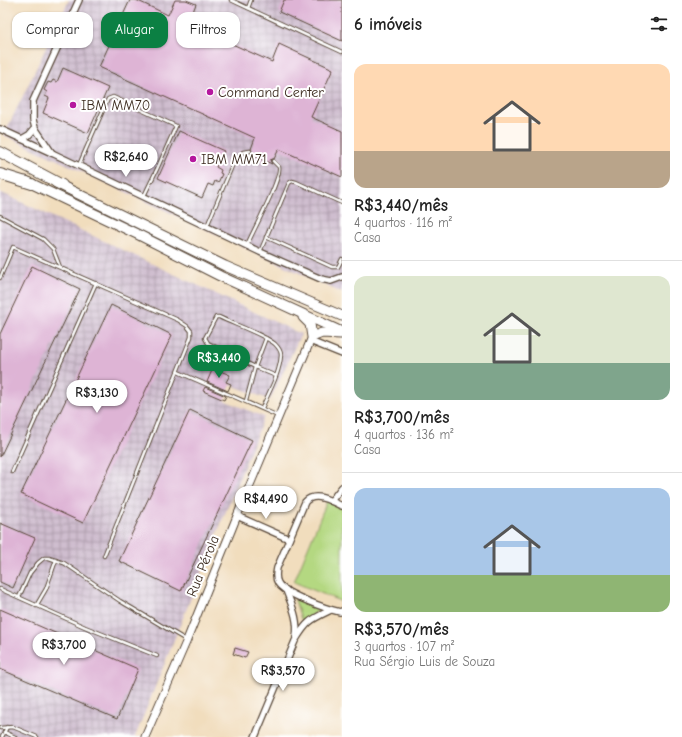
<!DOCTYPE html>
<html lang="pt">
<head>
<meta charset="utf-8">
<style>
	:root { --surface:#fff; --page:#f2f2f2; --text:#222; --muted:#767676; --line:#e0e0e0; --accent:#0b8043 }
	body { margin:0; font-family:"Comic Neue",sans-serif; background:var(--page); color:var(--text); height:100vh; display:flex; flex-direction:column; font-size:15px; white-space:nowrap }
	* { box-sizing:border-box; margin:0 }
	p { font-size:13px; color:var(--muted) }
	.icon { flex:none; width:22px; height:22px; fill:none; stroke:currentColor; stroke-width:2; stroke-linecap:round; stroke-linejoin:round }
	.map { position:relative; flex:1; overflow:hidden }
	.panel { display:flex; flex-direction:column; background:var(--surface); width:340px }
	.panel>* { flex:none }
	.top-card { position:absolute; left:12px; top:12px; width:270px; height:36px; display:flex; gap:8px }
	.price { position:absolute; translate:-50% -34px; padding:0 9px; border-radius:14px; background:#fff; color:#222; font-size:13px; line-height:26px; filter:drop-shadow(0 1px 2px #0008) }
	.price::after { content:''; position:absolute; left:50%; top:24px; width:12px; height:9px; margin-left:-6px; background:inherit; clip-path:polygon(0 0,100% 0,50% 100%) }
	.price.on { background:var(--accent); color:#fff }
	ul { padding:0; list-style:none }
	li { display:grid; align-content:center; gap:8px; height:212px; padding:0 12px }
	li+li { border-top:1px solid var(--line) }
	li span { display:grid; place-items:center; height:124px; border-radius:12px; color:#555 }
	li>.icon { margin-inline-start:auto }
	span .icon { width:72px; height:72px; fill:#fffc; stroke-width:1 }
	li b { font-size:17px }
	h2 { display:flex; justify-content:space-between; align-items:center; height:48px; padding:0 12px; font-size:17px }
	.tag { padding:0 14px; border-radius:12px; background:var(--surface); box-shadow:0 1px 3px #0004; font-size:14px; line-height:36px }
	.tag.on { background:var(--accent); color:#fff }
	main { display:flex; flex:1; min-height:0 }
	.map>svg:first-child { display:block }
</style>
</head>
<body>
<main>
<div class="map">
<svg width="342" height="737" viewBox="0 0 342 737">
	<defs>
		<pattern id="industrial-grid" width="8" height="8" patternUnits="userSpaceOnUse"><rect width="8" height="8" fill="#cfbdcf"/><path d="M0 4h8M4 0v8" fill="none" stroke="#a99aa7"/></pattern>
	</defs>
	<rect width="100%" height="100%" fill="#fff"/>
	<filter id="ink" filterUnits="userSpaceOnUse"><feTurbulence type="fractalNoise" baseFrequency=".025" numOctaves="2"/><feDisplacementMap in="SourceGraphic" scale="8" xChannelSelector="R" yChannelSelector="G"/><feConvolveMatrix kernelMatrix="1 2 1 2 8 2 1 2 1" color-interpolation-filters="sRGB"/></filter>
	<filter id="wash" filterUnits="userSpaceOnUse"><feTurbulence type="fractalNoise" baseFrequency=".012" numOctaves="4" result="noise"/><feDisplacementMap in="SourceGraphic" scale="16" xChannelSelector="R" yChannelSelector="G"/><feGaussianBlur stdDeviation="0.9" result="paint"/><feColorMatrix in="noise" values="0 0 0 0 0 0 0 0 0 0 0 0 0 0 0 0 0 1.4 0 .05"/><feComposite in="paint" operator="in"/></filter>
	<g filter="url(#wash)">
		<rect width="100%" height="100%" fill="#f1ddbd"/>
		<g fill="url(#industrial-grid)">
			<path d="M69,0H342V293L4,135Z"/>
			<path d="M0,192L301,334L270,400L231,385L224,400L264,417L135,737H0Z"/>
		</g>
		<g fill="#b4d881" stroke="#788150">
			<path d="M327,501L342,507V602L294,582Z"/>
			<path d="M296,598L320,608V609L306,620L303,621L301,619L295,600Z"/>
		</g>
		<g id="blocks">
			<g fill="#deb4d5">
				<path d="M130,0H136L168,15L175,0H186L196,4L188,24L272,62L279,44L333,69L311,117L342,131V177L279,149L274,159L270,160L272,164L249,154L252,152L251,149L255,138L99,67Z"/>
				<path d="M284,0H342V41L279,12Z"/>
				<path d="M63,68L108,88L88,133L43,113L49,98L45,96L47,92L44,90L48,82L51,83L53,80L57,82Z"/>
				<path d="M179,131L224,151L216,167L221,170L220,173L222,174L218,183L215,181L213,186L208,184L202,198L158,178Z"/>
				<path d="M32,266L80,289L0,457V334Z"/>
				<path d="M111,305L172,335L83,523L21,494Z"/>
				<path d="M213,368L230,375L226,382L231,384L228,391L207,382Z"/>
				<path d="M205,387L226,396L224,400L203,391Z"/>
				<path d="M190,410L252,440L181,591L119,561Z"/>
				<path d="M0,523L35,538L13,588L0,582Z"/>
				<path d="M0,609L138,669L117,719L0,669Z"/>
				<path d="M235,648L248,652L245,658L233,654Z"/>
			</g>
		</g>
	</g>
	<g filter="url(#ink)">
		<use href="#blocks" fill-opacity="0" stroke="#564536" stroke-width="1"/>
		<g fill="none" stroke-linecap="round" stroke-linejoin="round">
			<g stroke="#564536" stroke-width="4.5">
				<g id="service">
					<path d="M231,0L342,52"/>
					<path d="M248,8L251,0"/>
					<path d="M79,165L108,99L113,97L176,126L157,169L144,196"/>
					<path d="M0,216L43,239L53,249L60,267"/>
					<path d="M207,226L233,164L243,152L250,151"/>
					<path d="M266,237L332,267H338L342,259"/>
					<path d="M247,245C253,231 282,178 279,167L273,161"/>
					<path d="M260,252L289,183L292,181L296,182L342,203"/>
					<path d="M0,278L13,247L178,320L187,326L191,331V337L104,556"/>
					<path d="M178,372L278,416"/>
					<path d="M246,401L255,367L266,338"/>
					<path d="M262,408C269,392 280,373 281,355C281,352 278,347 275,344C265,335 233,324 219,317H216L205,338L208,343L255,367L276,376"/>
					<path d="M12,472L96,283"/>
					<path d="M0,589L85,627L157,656"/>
					<path d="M19,597L30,573L38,563L44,558H49L64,563L120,601L186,640"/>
					<path d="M36,606L46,589L56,560"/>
					<path d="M0,728L13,727L37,737"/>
					<path d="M4,732L15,737"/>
					<path d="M2,737L7,727"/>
				</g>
			</g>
			<g stroke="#564536" stroke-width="8">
				<g id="minor">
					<path d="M79,0L33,101V120L35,128L52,153L260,252L321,279L331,281L342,277"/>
					<path d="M0,129L52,153"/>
					<path d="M22,139L29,135L35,128"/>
					<path d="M310,341L342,354"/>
					<path d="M331,501L342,487"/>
					<path d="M342,506C330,501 315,491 305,502L277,568C276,573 275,578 278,583C284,594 327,609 340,612L342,611"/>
					<path d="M237,516L289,539"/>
					<path d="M286,590C292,606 299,620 296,637"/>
					<path d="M255,737L295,641C307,621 310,620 331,610"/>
				</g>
			</g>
			<g stroke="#564536" stroke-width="9">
				<path id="tertiary" d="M145,737L187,640L237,516L312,337"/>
			</g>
			<g stroke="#564536" stroke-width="11">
				<g id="trunk">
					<path d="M26,181L139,235L220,276L342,332"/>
					<path d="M56,183L225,266L342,316"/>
					<path d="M303,317L310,324L312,337L322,333L341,334"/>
				</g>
			</g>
			<g stroke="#564536" stroke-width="12">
				<g id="motorway">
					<path d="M0,152L62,185"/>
					<path d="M0,174L32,184"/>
				</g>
			</g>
			<use href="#service" stroke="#fff" stroke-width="2.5"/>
			<use href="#minor" stroke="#fff" stroke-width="5.5"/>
			<use href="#tertiary" stroke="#fff" stroke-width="7"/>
			<use href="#trunk" stroke="#fff" stroke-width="9"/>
			<use href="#motorway" stroke="#fff" stroke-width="10"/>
		</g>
	</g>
	<g fill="#b5179e" stroke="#fff" stroke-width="1.5">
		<circle cx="210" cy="92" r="4"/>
		<circle cx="73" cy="105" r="4"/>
		<circle cx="193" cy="159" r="4"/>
	</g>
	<g text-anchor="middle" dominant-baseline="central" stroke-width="4" stroke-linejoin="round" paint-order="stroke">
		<g font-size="14" fill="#3b2a1e" stroke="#fff" text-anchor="start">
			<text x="218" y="92">Command Center</text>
			<text x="81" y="105">IBM MM70</text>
			<text x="201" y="159">IBM MM71</text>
		</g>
		<g font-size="14" fill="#3b2a1e" stroke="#fff">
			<text transform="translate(203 566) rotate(-68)">Rua Pérola</text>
		</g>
	</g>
</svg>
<b class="price" style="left:126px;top:178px">R$2,640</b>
<b class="price on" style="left:219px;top:379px">R$3,440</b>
<b class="price" style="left:97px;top:414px">R$3,130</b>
<b class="price" style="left:266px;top:520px">R$4,490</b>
<b class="price" style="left:64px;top:666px">R$3,700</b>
<b class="price" style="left:283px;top:692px">R$3,570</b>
<div class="top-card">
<a class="tag">Comprar</a>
<a class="tag on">Alugar</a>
<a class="tag">Filtros</a>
</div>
</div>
<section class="panel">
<h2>6 imóveis<svg class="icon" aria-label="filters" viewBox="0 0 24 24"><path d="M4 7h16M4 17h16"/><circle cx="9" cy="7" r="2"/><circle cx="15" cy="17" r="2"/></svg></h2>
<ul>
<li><span style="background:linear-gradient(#ffd9b3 70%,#b9a48a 0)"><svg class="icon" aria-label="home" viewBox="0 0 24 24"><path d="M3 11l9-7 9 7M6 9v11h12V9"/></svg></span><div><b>R$3,440/mês</b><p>4 quartos · 116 m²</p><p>Casa</p></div></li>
<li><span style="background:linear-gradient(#dfe7d0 70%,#7fa58c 0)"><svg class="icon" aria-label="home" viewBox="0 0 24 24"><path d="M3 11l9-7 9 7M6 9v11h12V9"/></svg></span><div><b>R$3,700/mês</b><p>4 quartos · 136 m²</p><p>Casa</p></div></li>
<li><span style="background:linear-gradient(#a9c7e8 70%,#8fb573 0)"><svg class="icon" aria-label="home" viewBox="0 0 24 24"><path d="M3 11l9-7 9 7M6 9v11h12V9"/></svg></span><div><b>R$3,570/mês</b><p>3 quartos · 107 m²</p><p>Rua Sérgio Luis de Souza</p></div></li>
</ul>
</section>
</main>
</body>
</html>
